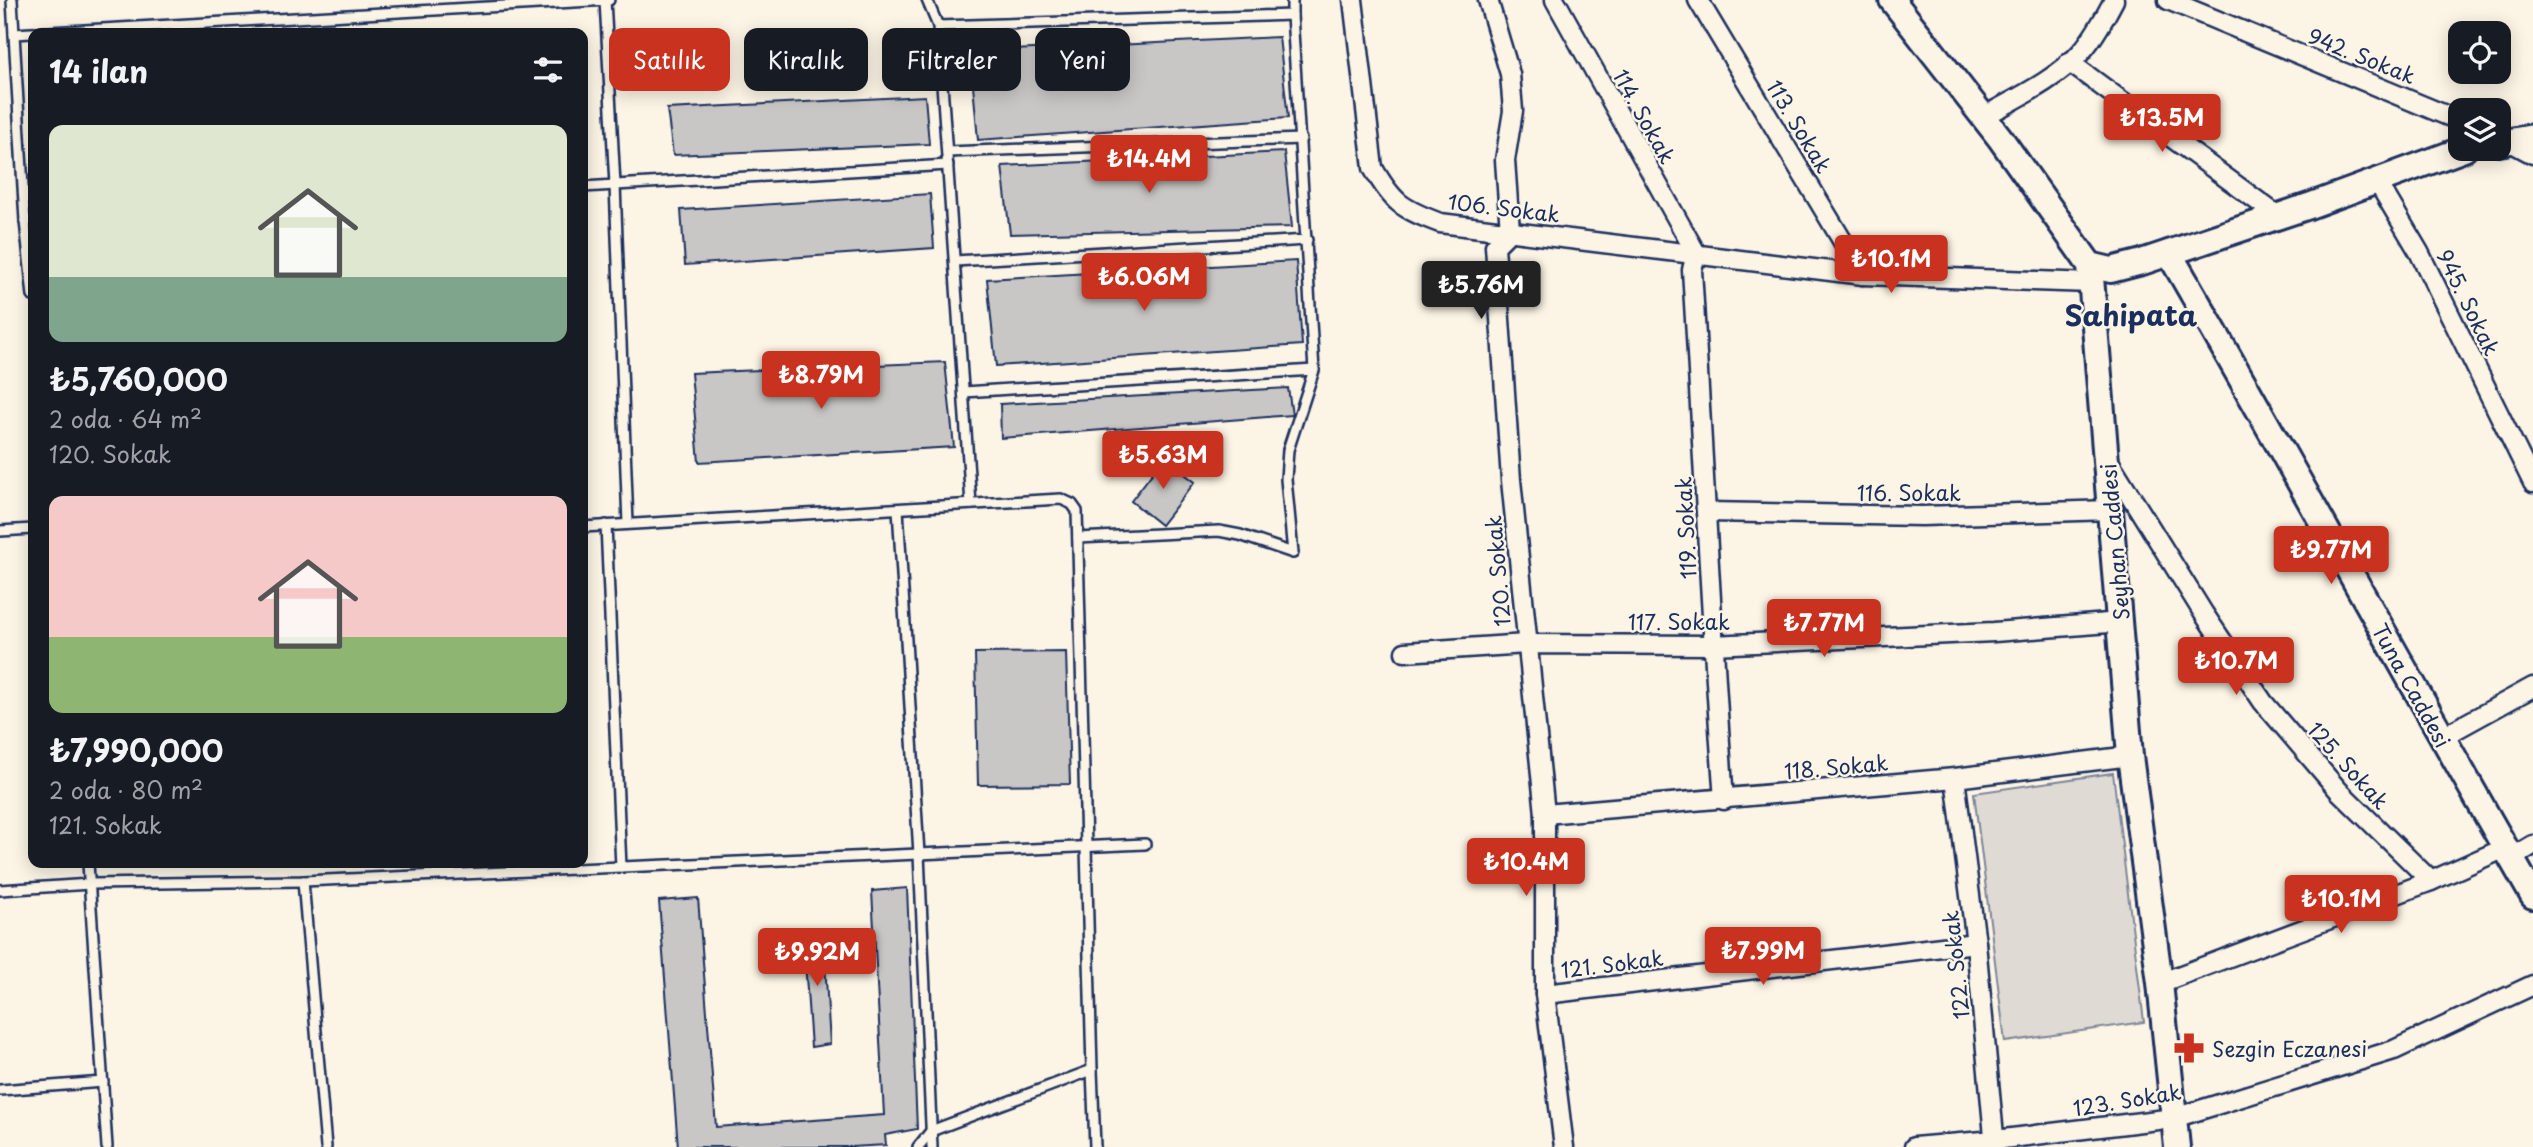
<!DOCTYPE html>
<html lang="tr">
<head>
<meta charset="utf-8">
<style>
	:root { --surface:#171b24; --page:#20242c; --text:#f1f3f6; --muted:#9ea1a6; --accent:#c8321e }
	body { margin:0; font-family:"Playpen Sans",sans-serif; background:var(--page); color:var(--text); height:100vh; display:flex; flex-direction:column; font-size:26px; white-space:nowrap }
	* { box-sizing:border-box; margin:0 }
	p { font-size:23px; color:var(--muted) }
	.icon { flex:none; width:38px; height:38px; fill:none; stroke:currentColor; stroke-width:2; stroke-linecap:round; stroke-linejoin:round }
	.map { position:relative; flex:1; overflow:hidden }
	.details { position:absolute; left:28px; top:28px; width:560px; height:840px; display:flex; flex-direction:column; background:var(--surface); border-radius:14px; box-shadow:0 4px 18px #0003 }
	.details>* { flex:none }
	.top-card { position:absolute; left:609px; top:28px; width:665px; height:63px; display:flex; gap:14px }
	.tools { position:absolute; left:2448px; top:21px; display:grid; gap:14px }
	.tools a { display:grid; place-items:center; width:63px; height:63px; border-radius:14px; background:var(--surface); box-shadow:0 4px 18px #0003; font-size:35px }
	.price { position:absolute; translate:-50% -60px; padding:0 16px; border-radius:7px; background:var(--accent); color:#fff; font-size:23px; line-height:46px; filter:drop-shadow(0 2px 4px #0008) }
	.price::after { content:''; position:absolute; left:50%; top:42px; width:21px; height:16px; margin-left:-10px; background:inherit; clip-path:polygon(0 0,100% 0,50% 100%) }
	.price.selected { background:#222; color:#fff }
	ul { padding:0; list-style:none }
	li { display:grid; align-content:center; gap:14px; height:371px; padding:0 21px }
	li span { display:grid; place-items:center; height:217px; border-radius:14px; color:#555 }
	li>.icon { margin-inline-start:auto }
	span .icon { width:126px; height:126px; fill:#fffc; stroke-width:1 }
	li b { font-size:30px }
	h2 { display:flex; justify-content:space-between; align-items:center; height:84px; padding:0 21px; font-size:30px }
	.tag { padding:0 24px; border-radius:14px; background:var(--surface); box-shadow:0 4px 18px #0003; font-size:24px; line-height:63px }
	.tag.selected { background:var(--accent); color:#fff }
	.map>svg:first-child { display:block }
</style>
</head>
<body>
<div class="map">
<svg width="2533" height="1147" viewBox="0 0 2533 1147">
	<rect width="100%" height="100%" fill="#fcf5e5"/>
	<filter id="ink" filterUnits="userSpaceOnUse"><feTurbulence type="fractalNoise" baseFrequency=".0143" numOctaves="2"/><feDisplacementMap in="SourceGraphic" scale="14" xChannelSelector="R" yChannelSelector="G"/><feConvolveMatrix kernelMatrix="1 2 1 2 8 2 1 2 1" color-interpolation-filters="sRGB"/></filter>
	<g filter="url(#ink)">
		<path fill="#dfdbd4" stroke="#7d8599" stroke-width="2" d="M2113,773L2144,1022L2005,1042L1974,793Z"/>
		<g fill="#c8c7c6" stroke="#1b2f5e" stroke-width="2">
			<path d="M1279,37L1288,118L978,140L970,52Z"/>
			<path d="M925,96L929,144L673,155L667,109Z"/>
			<path d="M1284,152L1292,227L1010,234L1002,166Z"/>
			<path d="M930,194L934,248L685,265L681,210Z"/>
			<path d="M1296,261L1302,345L996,366L987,279Z"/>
			<path d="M945,362L954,447L699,462L691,373Z"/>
			<path d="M1288,388L1292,415L1001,438L1000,404Z"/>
			<path d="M1164,458L1195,482L1161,525L1131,501Z"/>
			<path d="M1066,652L1070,784L978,785L975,653Z"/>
			<path d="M907,888L917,1129L885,1135L886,1145L851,1147H678L659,901L698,898L716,1127L884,1115L872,891Z"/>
			<path d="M823,930L830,1044L811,1047L803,933Z"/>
		</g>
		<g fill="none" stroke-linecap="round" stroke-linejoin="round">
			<g stroke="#1b2f5e" stroke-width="14">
				<g id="service">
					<path d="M12,0L25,221L33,220"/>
					<path d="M605,0L615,185L628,524"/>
					<path d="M927,0L938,26"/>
					<path d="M1292,15V0"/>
					<path d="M14,34L609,0"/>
					<path d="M947,152L1301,139"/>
					<path d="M583,187L948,165"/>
					<path d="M25,221L33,296"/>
					<path d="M955,261L1307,240"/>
					<path d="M964,392L1314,370"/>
					<path d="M971,504L938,26L1292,15L1314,370L1288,450L1286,479L1293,553L1240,535L1219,531L1078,538"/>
					<path d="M898,509L919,854L932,1147"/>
					<path d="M606,525L621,867"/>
					<path d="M583,527L1061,499L1072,504L1077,511L1092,1070L931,1131L918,1147"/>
					<path d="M0,531L33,529"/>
					<path d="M88,863L107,1147"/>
					<path d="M303,881L326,1147"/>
					<path d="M0,890L90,884L303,881L1145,844"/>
					<path d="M1092,1070L1095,1147"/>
					<path d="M0,1090L103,1082"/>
				</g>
			</g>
			<g stroke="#1b2f5e" stroke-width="23">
				<g id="minor">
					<path d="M1353,0L1373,168C1393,203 1402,209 1440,223L1863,275L2092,283"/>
					<path d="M1488,0L1510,74L1513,111L1505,160L1510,231L1495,246L1511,480L1545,814V994L1564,1147"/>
					<path d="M1555,0L1696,253"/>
					<path d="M1698,0L1863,275"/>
					<path d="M2168,0L2460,121"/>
					<path d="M2069,62L2278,216"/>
					<path d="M1983,117C2015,99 2059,78 2082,51C2095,36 2105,17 2114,0"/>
					<path d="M2505,139L2533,154"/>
					<path d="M2377,181L2419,252L2533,483"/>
					<path d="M1696,253L1692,270C1703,447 1711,624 1724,800"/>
					<path d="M2107,458L2204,614L2263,702L2339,791L2431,881"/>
					<path d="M1708,512L1922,516L2111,510"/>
					<path d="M1405,652L1526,644L1712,645L1994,632L2121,622"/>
					<path d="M2442,737L2533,687"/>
					<path d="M1955,778L1976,943L1995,1147"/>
					<path d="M1545,814L1955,778L2130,756"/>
					<path d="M2511,858L2533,845"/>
					<path d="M2160,983L2431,881L2505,848"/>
					<path d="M1545,994L1976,943"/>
					<path d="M1914,1147L1995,1140L2174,1118L2394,1050L2533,985"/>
				</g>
			</g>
			<g stroke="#1b2f5e" stroke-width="30">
				<g id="secondary">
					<path d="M1892,0L2000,138L2090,265L2130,756L2160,983L2177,1147"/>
					<path d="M2499,143L2533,137"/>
					<path d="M2169,253C2293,466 2410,683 2533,896"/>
					<path d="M2090,265L2111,270L2142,262L2309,206L2464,149"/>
				</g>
			</g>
			<use href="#service" stroke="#fcf5e5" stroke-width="9"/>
			<use href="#minor" stroke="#fcf5e5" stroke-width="18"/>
			<use href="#secondary" stroke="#fcf5e5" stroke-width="24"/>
		</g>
	</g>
	<defs>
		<g id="pharmacy-bare" transform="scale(2.415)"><path d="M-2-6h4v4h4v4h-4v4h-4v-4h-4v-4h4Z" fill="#c8321e" stroke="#fcf5e5" stroke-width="2.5" paint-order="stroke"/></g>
	</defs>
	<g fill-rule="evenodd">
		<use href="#pharmacy-bare" x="2189" y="1048"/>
	</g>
	<g text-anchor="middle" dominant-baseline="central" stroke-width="5" stroke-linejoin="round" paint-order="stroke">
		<g font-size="21" fill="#1b2f5e" stroke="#fcf5e5">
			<text transform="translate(2362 55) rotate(22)">942. Sokak</text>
			<text transform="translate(1645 116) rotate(61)">114. Sokak</text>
			<text transform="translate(1800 126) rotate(59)">113. Sokak</text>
			<text transform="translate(1504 207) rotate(7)">106. Sokak</text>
			<text transform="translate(2469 302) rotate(64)">945. Sokak</text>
			<text x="1909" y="492">116. Sokak</text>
			<text transform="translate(1685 528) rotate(-93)">119. Sokak</text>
			<text transform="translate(2114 542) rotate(-95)">Seyhan Caddesi</text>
			<text transform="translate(1497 571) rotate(-95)">120. Sokak</text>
			<text x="1679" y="621">117. Sokak</text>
			<text transform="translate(2412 685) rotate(61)">Tuna Caddesi</text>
			<text transform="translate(2349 765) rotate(48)">125. Sokak</text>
			<text transform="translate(1836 766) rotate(-5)">118. Sokak</text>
			<text transform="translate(1612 963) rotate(-7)">121. Sokak</text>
			<text transform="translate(1955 965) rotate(-96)">122. Sokak</text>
			<text transform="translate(2127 1099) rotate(-9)">123. Sokak</text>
		</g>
		<g font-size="21" fill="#1b2f5e" stroke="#fcf5e5" text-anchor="start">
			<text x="2212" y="1048">Sezgin Eczanesi</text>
		</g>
		<g font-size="28" font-weight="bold" fill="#1b2f5e" stroke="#fcf5e5">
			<text x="2131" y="314">Sahipata</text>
		</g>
	</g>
</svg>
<div class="tools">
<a><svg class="icon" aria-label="locate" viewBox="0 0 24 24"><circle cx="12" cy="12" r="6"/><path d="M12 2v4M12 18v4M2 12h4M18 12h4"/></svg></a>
<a><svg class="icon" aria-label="layers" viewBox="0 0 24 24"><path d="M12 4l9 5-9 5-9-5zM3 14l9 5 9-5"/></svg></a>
</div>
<b class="price" style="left:2162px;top:154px">₺13.5M</b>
<b class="price" style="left:1149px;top:195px">₺14.4M</b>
<b class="price" style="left:1891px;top:295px">₺10.1M</b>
<b class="price" style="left:1144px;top:313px">₺6.06M</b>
<b class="price selected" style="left:1481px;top:321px">₺5.76M</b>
<b class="price" style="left:821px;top:411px">₺8.79M</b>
<b class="price" style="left:1163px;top:491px">₺5.63M</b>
<b class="price" style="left:2331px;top:586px">₺9.77M</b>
<b class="price" style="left:1824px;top:659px">₺7.77M</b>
<b class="price" style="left:2236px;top:697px">₺10.7M</b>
<b class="price" style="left:1526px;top:898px">₺10.4M</b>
<b class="price" style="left:2341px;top:935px">₺10.1M</b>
<b class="price" style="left:1763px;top:987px">₺7.99M</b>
<b class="price" style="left:817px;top:988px">₺9.92M</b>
<div class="top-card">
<a class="tag selected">Satılık</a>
<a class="tag">Kiralık</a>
<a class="tag">Filtreler</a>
<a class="tag">Yeni</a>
</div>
<section class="details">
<h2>14 ilan<svg class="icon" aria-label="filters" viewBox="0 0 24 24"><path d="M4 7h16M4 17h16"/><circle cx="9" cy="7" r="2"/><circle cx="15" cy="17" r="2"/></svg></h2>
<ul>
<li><span style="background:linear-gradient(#dfe7d0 70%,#7fa58c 0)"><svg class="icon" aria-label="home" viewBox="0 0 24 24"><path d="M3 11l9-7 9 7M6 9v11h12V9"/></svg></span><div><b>₺5,760,000</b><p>2 oda · 64 m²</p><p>120. Sokak</p></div></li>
<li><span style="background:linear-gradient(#f6c9c9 65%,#8fb573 0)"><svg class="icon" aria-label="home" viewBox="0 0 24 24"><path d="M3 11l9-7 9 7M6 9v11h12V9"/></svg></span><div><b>₺7,990,000</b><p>2 oda · 80 m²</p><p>121. Sokak</p></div></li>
</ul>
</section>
</div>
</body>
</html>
